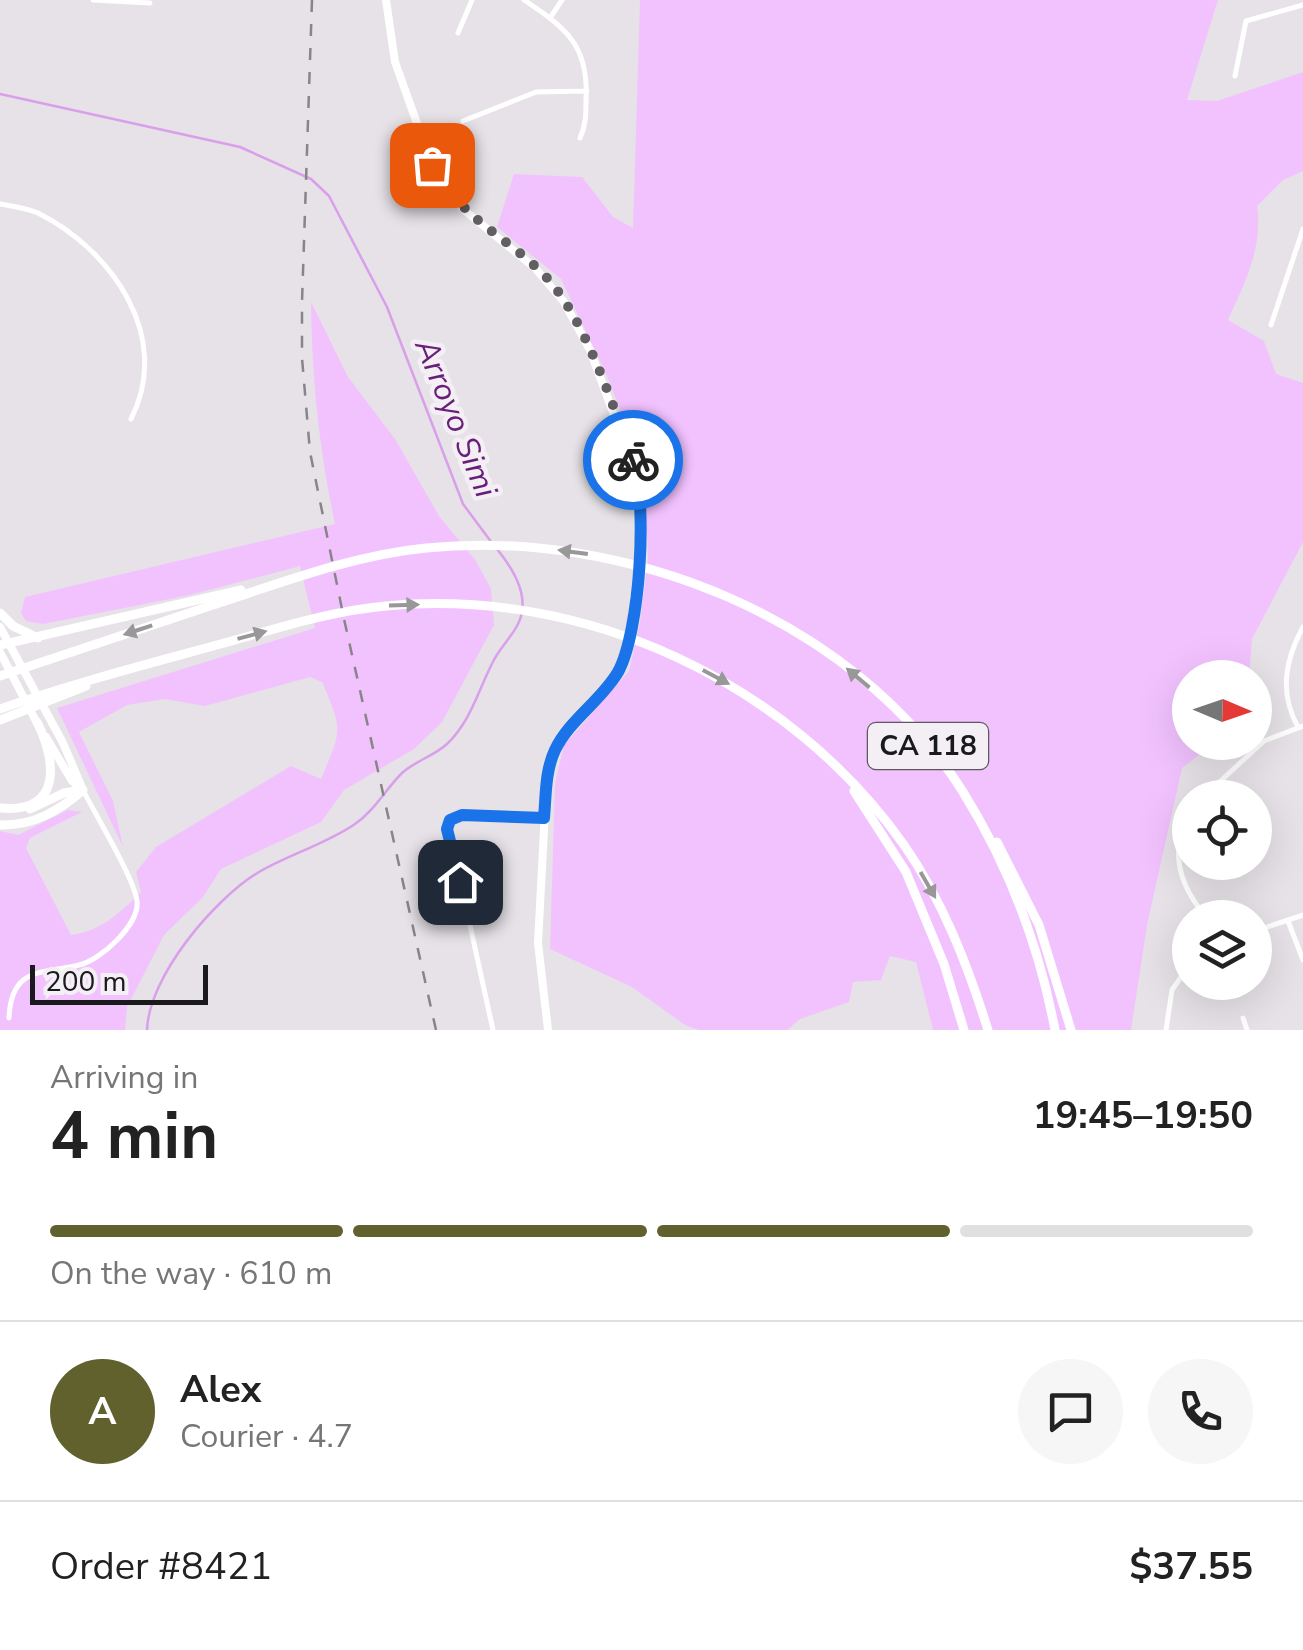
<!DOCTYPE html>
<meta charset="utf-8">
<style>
body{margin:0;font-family:"Nunito Sans",sans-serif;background:#f6f6f6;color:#222;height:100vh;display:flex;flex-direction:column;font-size:38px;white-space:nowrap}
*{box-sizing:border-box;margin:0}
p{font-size:32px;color:#767676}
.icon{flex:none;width:55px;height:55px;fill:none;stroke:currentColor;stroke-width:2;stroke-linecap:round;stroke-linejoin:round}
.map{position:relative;height:1030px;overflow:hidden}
.side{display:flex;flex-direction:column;background:#fff;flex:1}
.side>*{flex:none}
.needle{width:65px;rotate:92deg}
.tools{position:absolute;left:1172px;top:660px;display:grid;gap:20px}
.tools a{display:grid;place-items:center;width:100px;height:100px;border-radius:50%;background:#fff;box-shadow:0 10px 40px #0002;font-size:50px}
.scale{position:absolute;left:30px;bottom:25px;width:178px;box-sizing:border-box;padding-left:10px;border:5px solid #1a191b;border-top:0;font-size:28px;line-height:35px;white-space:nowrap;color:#1a191b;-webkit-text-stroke:8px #f3eff4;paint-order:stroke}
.pin{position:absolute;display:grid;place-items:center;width:85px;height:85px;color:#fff;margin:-42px;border-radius:20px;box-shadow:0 5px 15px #0006}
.courier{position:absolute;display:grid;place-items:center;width:100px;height:100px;margin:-50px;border:8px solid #1a73e8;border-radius:50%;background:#fff;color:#222;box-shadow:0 2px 12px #0007}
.overview em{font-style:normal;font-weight:700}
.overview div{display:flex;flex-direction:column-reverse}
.overview{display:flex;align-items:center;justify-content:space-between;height:170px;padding:0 50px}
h1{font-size:65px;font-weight:700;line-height:75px}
.bar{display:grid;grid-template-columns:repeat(4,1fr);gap:15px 10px;align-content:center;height:120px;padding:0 50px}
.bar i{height:12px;border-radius:8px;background:#e0e0e0}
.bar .on{background:#61612e}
.bar p{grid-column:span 4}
.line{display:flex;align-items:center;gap:25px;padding:0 50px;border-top:2px solid #e0e0e0}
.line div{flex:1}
.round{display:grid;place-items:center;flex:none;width:105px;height:105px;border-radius:52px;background:#f6f6f6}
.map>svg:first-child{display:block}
.green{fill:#f2c2ff}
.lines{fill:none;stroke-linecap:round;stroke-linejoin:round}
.stream{stroke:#da9feb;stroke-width:2.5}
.street{stroke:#fff;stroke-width:5}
.secondary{stroke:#fff;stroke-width:8}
.primary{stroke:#fff;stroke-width:8}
.highway{stroke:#fff;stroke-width:9}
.rail{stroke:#888589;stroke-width:2.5;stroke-dasharray:12 12;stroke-linecap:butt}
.oneway{fill:#989898}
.done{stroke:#615f62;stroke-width:10;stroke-dasharray:0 18}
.route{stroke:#1a73e8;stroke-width:12}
.labels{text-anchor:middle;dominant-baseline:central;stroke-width:9;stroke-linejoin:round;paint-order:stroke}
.shield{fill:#f3eff4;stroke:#5b595c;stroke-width:2.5}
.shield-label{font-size:28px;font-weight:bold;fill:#1a191b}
.water-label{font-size:32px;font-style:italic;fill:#671f79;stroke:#f3eff4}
</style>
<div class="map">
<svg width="1303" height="1030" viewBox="0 0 1303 1030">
<rect width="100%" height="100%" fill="#e6e2e7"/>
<path class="green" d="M640,0H1218L1187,100L1217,101L1303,72V171L1283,180L1257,206C1263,248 1245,282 1228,320L1264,341L1276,374L1303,383V542L1252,639L1249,677L1190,678V742L1214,743L1182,768L1147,925L1131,1030H933L916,962L890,956L881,980L853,982L849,1002L800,1019L787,1030H699L685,1025L632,987L550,949L555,784L564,745L629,671L640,622L648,559L645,474L607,376L561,279L497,227L514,174L582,177L613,217L633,228Z
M311,302L348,377L395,439L439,516L476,561L491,589L494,625L442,722L414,749L344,790L321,822L221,869L203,897L164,935L127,1007L125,1030H0V831L18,835L68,810L82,812L30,838L26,848L71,935C100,932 121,912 141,892L136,872L156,847L291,766L321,779C341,730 344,732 322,682L310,677L205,706L165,699L127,705L79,732L113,801L123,847L57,708L315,628L300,566L190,595L43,624L26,621L21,613L25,597L335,524C319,447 312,381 311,302Z"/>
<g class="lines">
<path class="stream" d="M0,94L240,147L311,179L329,196L387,307L463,504L492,543
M147,1030C149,976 214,899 259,872C290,854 326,844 355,824C374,811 386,789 402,773C415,761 434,756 447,744C472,720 479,687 495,658C502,646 511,637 517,626C532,599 514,570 497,549"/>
<path class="street" d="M93,0L150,3
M524,0C566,28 589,45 586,100C586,114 586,125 580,138
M550,18L562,0
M458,33L472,0
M1235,76L1246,21L1303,5
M463,121L536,92L587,91
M0,204C12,206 27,208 38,213C112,250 173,337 131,419
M1271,325L1303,229
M1298,727C1279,693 1285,660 1303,627
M1202,798L1264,741L1303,726
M1190,813C1168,851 1180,887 1207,918
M1288,921L1303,960
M1255,931L1303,915
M9,1018C11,966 43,974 79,965C101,960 140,924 137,901C134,878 95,814 83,790
M1243,1018L1247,1030
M493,1030L448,825L462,815L544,818
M1166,1030L1172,990L1190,964"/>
<path class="secondary" d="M386,0L395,62L432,165L464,210L535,268L564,302L590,350L641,488L639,555L631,628L623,663L609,686L559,742L547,773L538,943L548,1030"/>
<path class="primary" d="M0,627L63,743L83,790
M0,652L38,725
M46,737L72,781L83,790"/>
<path class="highway" d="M0,613L13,626L38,638
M0,645L241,590
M0,676C74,651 148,626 222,602C289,580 356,555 426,548C625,528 854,618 963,792C1009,866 1039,945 1055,1030
M0,709C71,684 144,665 217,645C273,630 329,611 386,606C585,587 789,682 904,845C943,901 968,966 988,1030
M0,720L86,686
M854,791L906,872L944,964L964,1030
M0,808C62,814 57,762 37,722
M30,809L64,793L81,790
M0,825C33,826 59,811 83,790
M997,842L1039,925L1071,1030"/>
<path class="rail" d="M312,0L302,302V358L310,452L344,619L436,1030"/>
</g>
<defs><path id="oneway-solid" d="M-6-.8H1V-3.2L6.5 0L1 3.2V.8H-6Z" transform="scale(2.5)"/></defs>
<g class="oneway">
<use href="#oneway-solid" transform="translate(573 552) rotate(-172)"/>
<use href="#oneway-solid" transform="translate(404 605) rotate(-2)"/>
<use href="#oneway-solid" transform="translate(138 630) rotate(162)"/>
<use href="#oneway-solid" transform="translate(252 635) rotate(-15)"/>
<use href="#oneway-solid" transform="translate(716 677) rotate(28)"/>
<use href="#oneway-solid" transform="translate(858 678) rotate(-140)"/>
<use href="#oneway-solid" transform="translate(928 885) rotate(60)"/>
</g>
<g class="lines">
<path class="done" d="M432,165C466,224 505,234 547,278C585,319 613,406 633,460"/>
<path class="route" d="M460,882L447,829L450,820L462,815L544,818C546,796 545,771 555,750C569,720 601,701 618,672C640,632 648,503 633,460"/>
</g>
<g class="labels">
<rect class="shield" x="868" y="723" width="120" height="46" rx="8"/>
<g class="shield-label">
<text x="928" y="746">CA 118</text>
</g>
<g class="water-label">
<text transform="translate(456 418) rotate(68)">Arroyo Simi</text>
</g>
</g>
</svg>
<div class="tools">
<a><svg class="needle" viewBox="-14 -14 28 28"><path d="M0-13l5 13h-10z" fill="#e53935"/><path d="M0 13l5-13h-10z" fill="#767676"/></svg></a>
<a><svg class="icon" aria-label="locate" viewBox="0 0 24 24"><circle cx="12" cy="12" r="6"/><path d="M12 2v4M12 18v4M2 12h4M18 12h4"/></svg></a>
<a><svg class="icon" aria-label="layers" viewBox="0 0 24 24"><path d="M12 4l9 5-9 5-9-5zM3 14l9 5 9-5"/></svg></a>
</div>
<div class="scale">200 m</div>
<div class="pin" style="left:432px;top:165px;background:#ea580c"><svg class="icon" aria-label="bag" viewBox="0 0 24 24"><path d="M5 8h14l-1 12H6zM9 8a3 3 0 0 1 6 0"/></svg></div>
<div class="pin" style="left:460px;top:882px;background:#1f2937"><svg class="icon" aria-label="home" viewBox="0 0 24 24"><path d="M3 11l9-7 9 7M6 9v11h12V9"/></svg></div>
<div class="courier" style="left:633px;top:460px"><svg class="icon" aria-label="bike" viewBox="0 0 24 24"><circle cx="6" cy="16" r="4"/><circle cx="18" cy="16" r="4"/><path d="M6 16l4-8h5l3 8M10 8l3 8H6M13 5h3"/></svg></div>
</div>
<section class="side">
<div class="overview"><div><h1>4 min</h1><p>Arriving in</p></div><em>19:45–19:50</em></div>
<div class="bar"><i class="on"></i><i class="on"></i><i class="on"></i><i></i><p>On the way · 610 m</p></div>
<div class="line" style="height:180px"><b class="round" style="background:#61612e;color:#fff">A</b><div><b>Alex</b><p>Courier · 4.7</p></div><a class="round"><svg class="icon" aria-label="chat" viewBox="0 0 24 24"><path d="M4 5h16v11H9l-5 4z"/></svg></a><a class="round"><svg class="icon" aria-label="phone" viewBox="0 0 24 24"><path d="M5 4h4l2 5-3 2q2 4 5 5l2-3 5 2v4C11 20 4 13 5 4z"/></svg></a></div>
<div class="line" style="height:130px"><div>Order #8421</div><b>$37.55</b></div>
</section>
